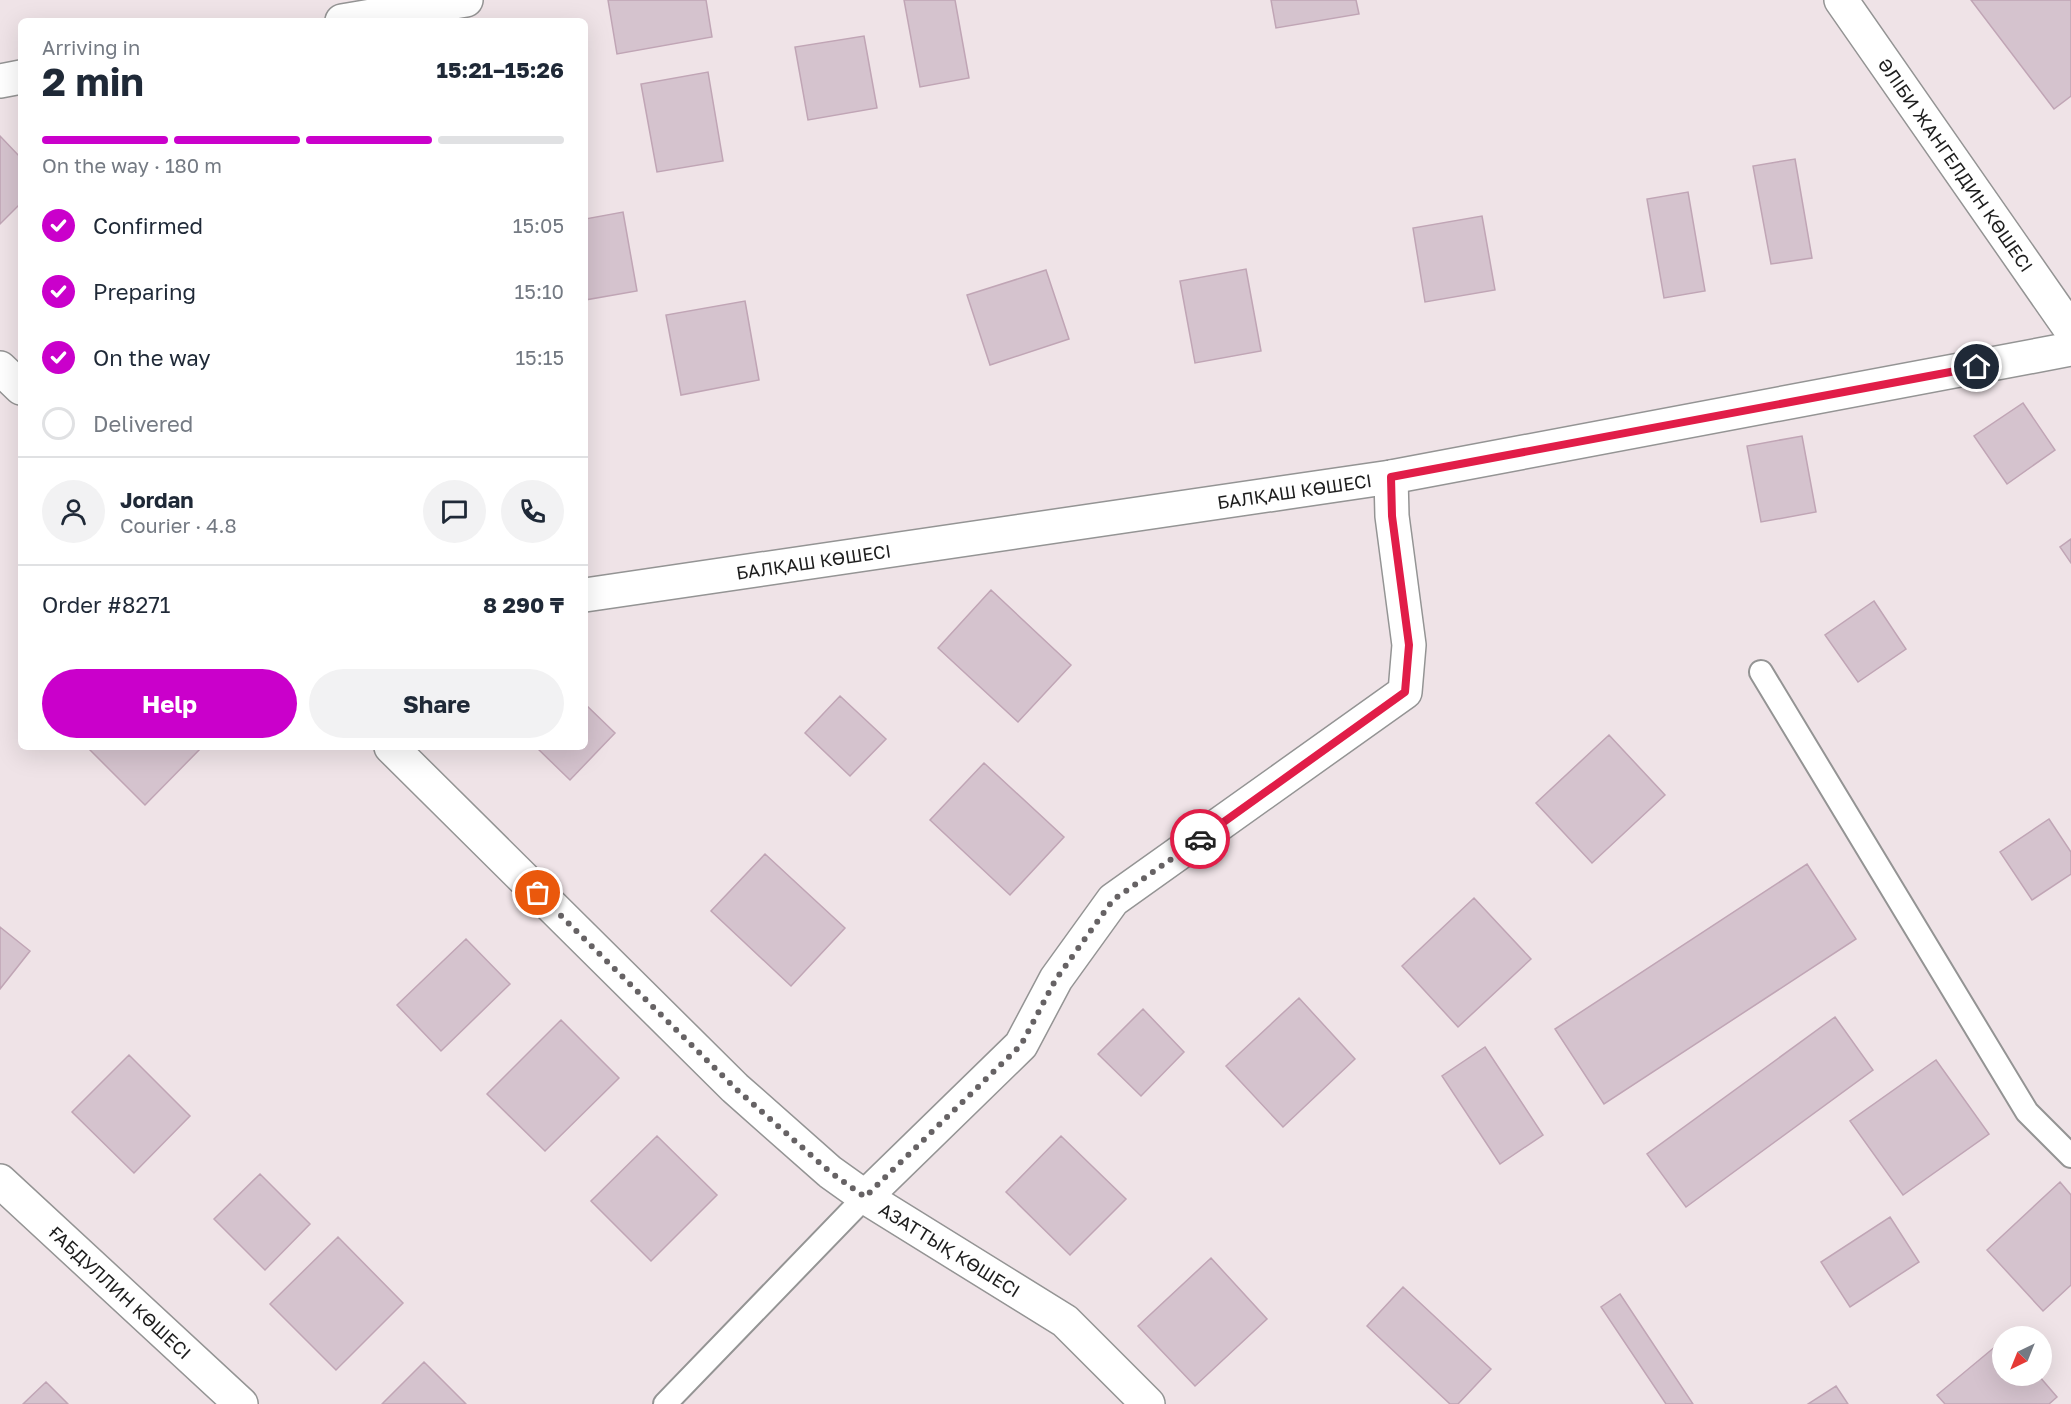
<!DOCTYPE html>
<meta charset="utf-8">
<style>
body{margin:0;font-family:"Golos Text",sans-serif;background:#f2f2f3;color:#1f2937;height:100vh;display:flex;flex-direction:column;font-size:22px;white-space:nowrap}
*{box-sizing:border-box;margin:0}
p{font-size:20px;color:#747a83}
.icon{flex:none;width:33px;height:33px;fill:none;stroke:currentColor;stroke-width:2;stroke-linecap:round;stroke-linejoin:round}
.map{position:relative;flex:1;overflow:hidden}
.sheet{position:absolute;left:18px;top:18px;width:570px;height:732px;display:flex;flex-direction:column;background:#fff;border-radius:9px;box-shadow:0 6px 24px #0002}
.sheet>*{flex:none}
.needle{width:39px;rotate:223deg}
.tools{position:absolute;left:1992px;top:1326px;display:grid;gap:12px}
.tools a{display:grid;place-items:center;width:60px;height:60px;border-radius:50%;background:#fff;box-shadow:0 6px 24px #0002;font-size:30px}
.pin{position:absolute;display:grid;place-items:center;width:51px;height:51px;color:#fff;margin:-26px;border:3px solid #fff;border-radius:50%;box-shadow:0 2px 6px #0007}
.courier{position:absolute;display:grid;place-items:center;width:60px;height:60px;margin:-30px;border:4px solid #e11d48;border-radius:50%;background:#fff;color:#222;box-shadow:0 2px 8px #0007}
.overview em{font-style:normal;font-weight:700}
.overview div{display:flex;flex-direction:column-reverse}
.overview{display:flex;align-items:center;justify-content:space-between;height:102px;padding:0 24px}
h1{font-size:39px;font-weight:700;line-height:45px}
.bar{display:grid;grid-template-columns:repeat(4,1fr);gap:9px 6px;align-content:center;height:72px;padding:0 24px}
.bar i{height:8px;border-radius:4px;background:#e0e1e3}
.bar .current{background:#ca00cb}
.bar p{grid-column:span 4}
.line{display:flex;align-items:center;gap:15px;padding:0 24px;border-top:2px solid #e0e1e3}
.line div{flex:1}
.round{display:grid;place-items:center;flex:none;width:63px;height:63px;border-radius:32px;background:#f2f2f3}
ol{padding:0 24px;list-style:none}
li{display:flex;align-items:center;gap:18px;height:66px}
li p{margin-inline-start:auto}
li .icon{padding:6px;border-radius:50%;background:#ca00cb;color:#fff;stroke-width:4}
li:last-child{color:#747a83}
li i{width:33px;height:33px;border:3px solid #e0e1e3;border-radius:50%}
.button{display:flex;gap:12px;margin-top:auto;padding:12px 24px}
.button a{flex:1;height:69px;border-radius:36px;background:#ca00cb;color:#fff;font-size:24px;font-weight:700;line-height:69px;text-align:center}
.button a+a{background:#f2f2f3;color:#1f2937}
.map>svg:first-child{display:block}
.building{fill:#d5c3ce;stroke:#c0a5b5;stroke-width:1.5}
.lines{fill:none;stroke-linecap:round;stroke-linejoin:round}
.lane-casing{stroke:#949494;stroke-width:26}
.street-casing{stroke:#949494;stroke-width:36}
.lane{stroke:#fff;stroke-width:22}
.street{stroke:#fff;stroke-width:33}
.done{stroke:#666264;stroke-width:6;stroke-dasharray:0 10.8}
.route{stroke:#e11d48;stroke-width:8}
.labels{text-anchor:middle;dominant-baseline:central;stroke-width:5;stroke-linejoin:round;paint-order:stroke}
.street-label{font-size:18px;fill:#1d1d1d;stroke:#fff}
</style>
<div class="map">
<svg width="2071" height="1404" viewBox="0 0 2071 1404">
<rect width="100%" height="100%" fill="#efe3e7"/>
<path class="building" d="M608,0H706L712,37L617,54Z
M904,0H955L969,78L920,87Z
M1271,0H1356L1359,14L1276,28Z
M1971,0H2071V96L2054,109Z
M864,36L877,108L808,120L795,47Z
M708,72L723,161L657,172L641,84Z
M0,136L21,158V203L0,224Z
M1795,159L1812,258L1771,264L1753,166Z
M1688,192L1705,291L1664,298L1647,199Z
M623,212L637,291L585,300V219Z
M1482,216L1495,290L1425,302L1413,228Z
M1246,269L1261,351L1195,363L1180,281Z
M1046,270L1069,339L990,365L967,295Z
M745,301L759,380L681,395L666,315Z
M2023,403L2055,450L2007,484L1974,436Z
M1802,436L1816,512L1761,522L1747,446Z
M2071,539V563L2060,547Z
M991,590L1071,665L1018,722L938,648Z
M1874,601L1906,649L1858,682L1825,635Z
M840,696L886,739L850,776L805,733Z
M585,704L615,733L570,780L536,747H585Z
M1609,735L1665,795L1592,863L1536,803Z
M87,747H202L145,805Z
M984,763L1064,837L1010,895L930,820Z
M2049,819L2071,852V874L2032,900L2000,852Z
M765,854L845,928L791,986L711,911Z
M1807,864L1856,939L1604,1104L1555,1029Z
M1474,898L1531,959L1458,1027L1402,966Z
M0,927L30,951L0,989Z
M466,939L510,984L441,1051L397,1005Z
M1299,998L1355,1059L1283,1127L1226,1066Z
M1143,1009L1184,1052L1141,1096L1098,1054Z
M1835,1017L1873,1070L1686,1207L1647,1154Z
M561,1020L619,1078L545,1151L487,1094Z
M1485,1047L1543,1135L1500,1164L1442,1076Z
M129,1055L190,1116L134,1173L72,1112Z
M1936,1060L1989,1134L1903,1195L1850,1121Z
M657,1136L717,1195L651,1261L591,1201Z
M1061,1136L1126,1199L1070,1255L1006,1192Z
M260,1174L310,1224L265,1270L214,1219Z
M2060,1182L2071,1195V1285L2043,1311L1987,1250Z
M1890,1217L1919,1262L1850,1307L1821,1262Z
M338,1237L403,1303L336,1370L270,1304Z
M1211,1258L1267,1319L1195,1386L1138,1326Z
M1403,1287L1491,1369L1458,1404H1450L1367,1326Z
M1620,1294L1693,1404H1666L1601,1307Z
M2002,1341V1376H2039L2057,1397L2049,1404H1945L1937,1395Z
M424,1362L466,1404H382Z
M46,1382L68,1404H23Z
M1836,1386L1848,1404H1808Z"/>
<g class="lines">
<defs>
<path id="lane" d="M1761,672L2027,1112L2071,1156
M665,1404L865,1197"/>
<g id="street">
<path id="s1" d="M1841,0L2071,330"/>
<path d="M342,21L466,0"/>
<path d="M0,81L21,77"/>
<path d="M0,368L21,388"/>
<path id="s2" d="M585,595L1391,477L2071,349"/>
<path id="s3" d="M391,747L735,1088L830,1172L865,1197L1065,1321L1148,1404"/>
<path id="s4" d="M0,1181L241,1404"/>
<path d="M865,1197L1021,1045L1056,979L1113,900L1405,692L1409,645L1392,516L1391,477"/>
</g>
</defs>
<use href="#lane" class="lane-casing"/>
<use href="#street" class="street-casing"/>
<use href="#lane" class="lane"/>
<use href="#street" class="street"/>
</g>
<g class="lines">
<path class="done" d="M538,893L735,1088L830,1172L865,1197L1021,1045L1056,979L1113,900L1200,839"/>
<path class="route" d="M1200,839L1405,692L1409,645L1392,516L1391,477L1977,367"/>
</g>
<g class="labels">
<g class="street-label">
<text stroke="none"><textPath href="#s1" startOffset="201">ӘЛІБИ ЖАНГЕЛДИН КӨШЕСІ</textPath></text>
<text stroke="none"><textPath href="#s2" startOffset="717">БАЛҚАШ КӨШЕСІ</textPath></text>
<text stroke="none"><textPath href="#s2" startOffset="231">БАЛҚАШ КӨШЕСІ</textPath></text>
<text stroke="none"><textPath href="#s3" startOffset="754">АЗАТТЫҚ КӨШЕСІ</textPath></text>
<text stroke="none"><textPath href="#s4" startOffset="164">ҒАБДУЛЛИН КӨШЕСІ</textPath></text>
</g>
</g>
</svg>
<div class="tools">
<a><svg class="needle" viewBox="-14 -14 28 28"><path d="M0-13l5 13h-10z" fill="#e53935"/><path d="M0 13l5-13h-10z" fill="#747a83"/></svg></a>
</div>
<div class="pin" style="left:538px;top:893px;background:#ea580c"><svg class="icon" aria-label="bag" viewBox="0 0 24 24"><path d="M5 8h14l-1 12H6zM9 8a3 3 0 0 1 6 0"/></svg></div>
<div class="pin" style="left:1977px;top:367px;background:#1f2937"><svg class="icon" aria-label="home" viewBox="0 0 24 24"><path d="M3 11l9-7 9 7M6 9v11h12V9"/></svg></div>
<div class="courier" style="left:1200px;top:839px"><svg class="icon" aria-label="car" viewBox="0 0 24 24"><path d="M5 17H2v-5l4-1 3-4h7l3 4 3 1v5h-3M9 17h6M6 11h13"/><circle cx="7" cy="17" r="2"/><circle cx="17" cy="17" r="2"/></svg></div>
<section class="sheet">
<div class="overview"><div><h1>2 min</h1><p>Arriving in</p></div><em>15:21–15:26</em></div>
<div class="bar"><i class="current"></i><i class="current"></i><i class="current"></i><i></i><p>On the way · 180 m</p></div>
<ol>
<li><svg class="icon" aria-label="check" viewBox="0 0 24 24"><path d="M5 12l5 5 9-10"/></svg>Confirmed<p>15:05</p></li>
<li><svg class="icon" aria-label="check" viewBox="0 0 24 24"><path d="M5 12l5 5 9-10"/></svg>Preparing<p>15:10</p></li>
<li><svg class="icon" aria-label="check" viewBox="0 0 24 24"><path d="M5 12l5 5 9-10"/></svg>On the way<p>15:15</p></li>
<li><i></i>Delivered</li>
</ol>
<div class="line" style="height:108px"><a class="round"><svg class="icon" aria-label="person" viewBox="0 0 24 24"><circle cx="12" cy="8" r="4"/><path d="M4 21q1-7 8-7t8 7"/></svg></a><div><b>Jordan</b><p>Courier · 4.8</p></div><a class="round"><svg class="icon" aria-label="chat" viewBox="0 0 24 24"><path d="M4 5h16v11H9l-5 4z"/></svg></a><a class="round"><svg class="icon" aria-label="phone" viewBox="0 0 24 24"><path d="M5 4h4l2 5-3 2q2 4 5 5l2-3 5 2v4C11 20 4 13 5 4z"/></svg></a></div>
<div class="line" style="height:78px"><div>Order #8271</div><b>8 290 ₸</b></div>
<div class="button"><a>Help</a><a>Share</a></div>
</section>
</div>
